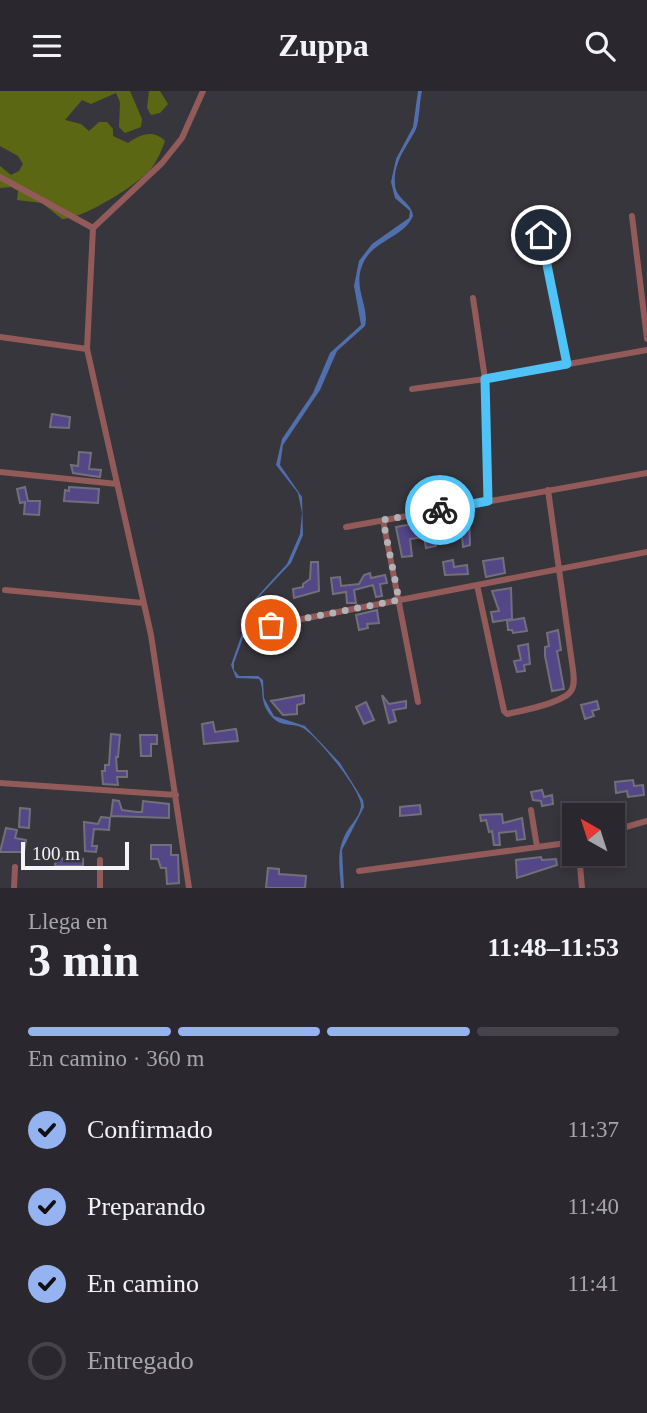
<!DOCTYPE html>
<html lang="es">
<meta charset="utf-8">
<style>
body{margin:0;font-family:Georgia,serif;background:#323036;color:#f1f3f6;height:100vh;display:flex;flex-direction:column;font-size:26px;white-space:nowrap}
*{box-sizing:border-box;margin:0}
p{font-size:23px;color:#a5a6aa}
.icon{flex:none;width:38px;height:38px;fill:none;stroke:currentColor;stroke-width:2;stroke-linecap:round;stroke-linejoin:round}
.map{position:relative;height:797px;overflow:hidden}
.details{display:flex;flex-direction:column;background:#2a282e;flex:1}
.details>*{flex:none}
.needle{width:46px;rotate:321deg}
.fabs{position:absolute;left:562px;top:712px;display:grid;gap:14px}
.fabs a{display:grid;place-items:center;width:63px;height:63px;border-radius:0px;background:#2a282e;box-shadow:0 4px 10px #0003,0 0 0 2px #46444a;font-size:35px}
.scale{position:absolute;left:21px;bottom:18px;width:108px;box-sizing:border-box;padding-left:7px;border:4px solid #f5f4f9;border-top:0;font-size:19px;line-height:24px;white-space:nowrap;color:#f5f4f9;-webkit-text-stroke:5px #38363d;paint-order:stroke}
.pin{position:absolute;display:grid;place-items:center;width:60px;height:60px;color:#fff;margin:-30px;border:4px solid #fff;border-radius:50%;box-shadow:0 2px 7px #0007}
.courier{position:absolute;display:grid;place-items:center;width:70px;height:70px;margin:-35px;border:5px solid #4fc3f7;border-radius:50%;background:#fff;color:#222;box-shadow:0 2px 9px #0007}
.overview em{font-style:normal;font-weight:800}
.overview div{display:flex;flex-direction:column-reverse}
.overview{display:flex;align-items:center;justify-content:space-between;height:119px;padding:0 28px}
h1{font-size:46px;font-weight:800;line-height:52px}
.bar{display:grid;grid-template-columns:repeat(4,1fr);gap:10px 7px;align-content:center;height:84px;padding:0 28px}
.bar i{height:9px;border-radius:5px;background:#46444a}
.bar .current{background:#95b2f1}
.bar p{grid-column:span 4}
ol{padding:0 28px;list-style:none}
li{display:flex;align-items:center;gap:21px;height:77px}
li p{margin-inline-start:auto}
li .icon{padding:7px;border-radius:50%;background:#95b2f1;color:#111;stroke-width:4}
li:last-child{color:#a5a6aa}
li i{width:38px;height:38px;border:4px solid #46444a;border-radius:50%}
header{display:flex;justify-content:space-between;align-items:center;height:91px;padding:0 28px;background:#2a282e;font-size:32px;font-weight:800}
.map>svg:first-child{display:block}
.forest{fill:#5c6714}
.water{fill:#516fad}
.building{fill:#534788;stroke:#717079;stroke-width:2}
.lines{fill:none;stroke-linecap:round;stroke-linejoin:round}
.minor{stroke:#925a59;stroke-width:6}
.done{stroke:#b3b2b7;stroke-width:7;stroke-dasharray:0 12.6}
.route{stroke:#4fc3f7;stroke-width:9}
</style>
<header><svg class="icon" aria-label="menu" viewBox="0 0 24 24"><path d="M4 6h16M4 12h16M4 18h16"/></svg>Zuppa<svg class="icon" aria-label="search" viewBox="0 0 24 24"><circle cx="10" cy="10" r="6"/><path d="M15 15l6 6"/></svg></header>
<div class="map">
<svg width="647" height="797" viewBox="0 0 647 797">
<rect width="100%" height="100%" fill="#38363d"/>
<path class="forest" d="M0,0H130L142,28L141,36L125,42L119,36L120,11L116,2L91,13L82,9L65,29L81,33L89,40L99,31H107L113,38V45L128,52C140,43 154,38 165,50C162,58 158,68 153,75C142,92 81,129 62,128L42,112L17,109L18,100L11,96L0,97V75L11,84L19,80L23,73L18,65L0,55Z
M149,0H160L168,13L160,22L151,24L147,17Z"/>
<path class="water" d="M418,0H422C419,12 420,27 416,38C407,56 393,71 395,93C395,108 412,111 413,125C403,148 371,149 362,175C353,197 370,217 365,235L337,260L320,299L283,354L280,374L302,406L303,444L291,472L257,508L234,572V579L239,585H258L263,589L264,607L274,625L305,635L340,672L363,709L364,716L342,759L344,797H341C340,779 336,761 345,744C349,735 360,726 361,715C362,700 317,645 303,637C294,632 281,636 273,627C257,610 266,600 259,588L236,587L231,574L254,509L287,473L300,443L302,422L298,402L276,374L282,348L313,302L330,262L361,234L354,195L359,170L372,153L409,127L410,120L395,107L391,91L396,68L413,36Z"/>
<path class="building" d="M52,323L70,326L69,337L50,336Z
M79,361L91,362L89,378L101,379L100,386L73,382L71,374L78,375Z
M25,396L28,410H40L39,424L24,423L25,411L20,412L17,398Z
M69,396L99,398L98,412L64,410L65,399L69,400Z
M469,424L470,454L463,456L461,436L451,438L449,428Z
M423,431L425,438L441,435L443,446L435,447L436,455L426,457L424,446L410,448L412,465L402,466L396,436Z
M503,467L505,482L486,486L483,470Z
M453,469L454,476L467,474L468,483L445,484L443,471Z
M311,471H318L319,500L294,507L293,498L303,496V493L310,488Z
M370,482L371,487L385,484L387,492L380,493L382,505L376,506L373,494L354,499L356,512H347L346,501L333,503L331,487L340,486L341,495L359,493L364,484Z
M511,497L512,528L493,531L491,521L499,520L492,500Z
M377,519L379,532L367,533L368,537L359,539L356,524Z
M524,527L527,540L513,542L512,539H508L507,530Z
M558,539L561,559L557,560L564,598L552,600L545,565V556L549,555L547,542Z
M528,553L530,573L524,574L525,580L517,581L514,570L521,569L518,555Z
M304,604V612L297,614V623L283,624L271,610Z
M382,604L389,613L406,610V617L393,619L396,630L389,632Z
M597,610L599,618L592,620L594,625L585,628L581,614Z
M366,611L374,629L364,633L356,616Z
M213,631L215,641L236,638L238,650L204,653L202,633Z
M111,643L120,644L118,666H116L117,680H127V686H117L118,694L103,693L102,680H105V674H109Z
M140,644H157V653H151V665H141Z
M633,689L634,695L643,694L644,704L628,706L627,700L616,702L615,691Z
M542,699L544,706L552,704L553,713L542,715L541,710L533,709L531,701Z
M113,709L119,710L122,719L137,721H142L143,710L169,713V727L111,725Z
M420,714L421,723L400,725V716Z
M20,717L30,718L29,737L19,736Z
M502,723L503,732L522,727L525,748L517,749L516,740L499,742L500,754H494L492,740L489,741L486,729L481,730L480,724Z
M101,726L110,727L109,739L94,738L92,755H97L96,761L85,760L84,731L98,733Z
M6,737L17,739L15,747L26,749L24,761H0Z
M151,754H171V764H178L179,792L167,793L166,777H161L158,768H151Z
M541,766L542,769L556,768L557,774L517,787L516,769Z
M74,767L83,768V775H55L56,768Z
M268,777L279,778V783L306,785L305,797H266Z"/>
<g class="lines">
<path class="minor" d="M0,86L93,137
M632,125L647,248
M541,144L567,273
M473,207L485,288L488,410
M0,246L87,258
M412,298L485,288L647,259
M0,381L117,393
M383,429L418,611
M346,436L647,382
M477,494L504,620L507,623C521,620 563,612 571,600C576,593 573,580 572,572L548,399
M5,499L143,512
M271,534L647,461
M0,692L176,704
M531,719L537,756
M612,740L647,730
M579,763L582,797
M359,780L574,751
M14,797L15,776
M100,797V769
M189,797L151,544L87,258L93,137L162,72L182,47L203,0"/>
</g>
<g class="lines">
<path class="done" d="M271,534L399,509L383,429L440,419"/>
<path class="route" d="M440,419L488,410L485,288L567,273L541,144"/>
</g>
</svg>
<div class="fabs">
<a><svg class="needle" viewBox="-14 -14 28 28"><path d="M0-13l5 13h-10z" fill="#e53935"/><path d="M0 13l5-13h-10z" fill="#a5a6aa"/></svg></a>
</div>
<div class="scale">100 m</div>
<div class="pin" style="left:271px;top:534px;background:#ea580c"><svg class="icon" aria-label="bag" viewBox="0 0 24 24"><path d="M5 8h14l-1 12H6zM9 8a3 3 0 0 1 6 0"/></svg></div>
<div class="pin" style="left:541px;top:144px;background:#1f2937"><svg class="icon" aria-label="home" viewBox="0 0 24 24"><path d="M3 11l9-7 9 7M6 9v11h12V9"/></svg></div>
<div class="courier" style="left:440px;top:419px"><svg class="icon" aria-label="bike" viewBox="0 0 24 24"><circle cx="6" cy="16" r="4"/><circle cx="18" cy="16" r="4"/><path d="M6 16l4-8h5l3 8M10 8l3 8H6M13 5h3"/></svg></div>
</div>
<section class="details">
<div class="overview"><div><h1>3 min</h1><p>Llega en</p></div><em>11:48–11:53</em></div>
<div class="bar"><i class="current"></i><i class="current"></i><i class="current"></i><i></i><p>En camino · 360 m</p></div>
<ol>
<li><svg class="icon" aria-label="check" viewBox="0 0 24 24"><path d="M5 12l5 5 9-10"/></svg>Confirmado<p>11:37</p></li>
<li><svg class="icon" aria-label="check" viewBox="0 0 24 24"><path d="M5 12l5 5 9-10"/></svg>Preparando<p>11:40</p></li>
<li><svg class="icon" aria-label="check" viewBox="0 0 24 24"><path d="M5 12l5 5 9-10"/></svg>En camino<p>11:41</p></li>
<li><i></i>Entregado</li>
</ol>
</section>
